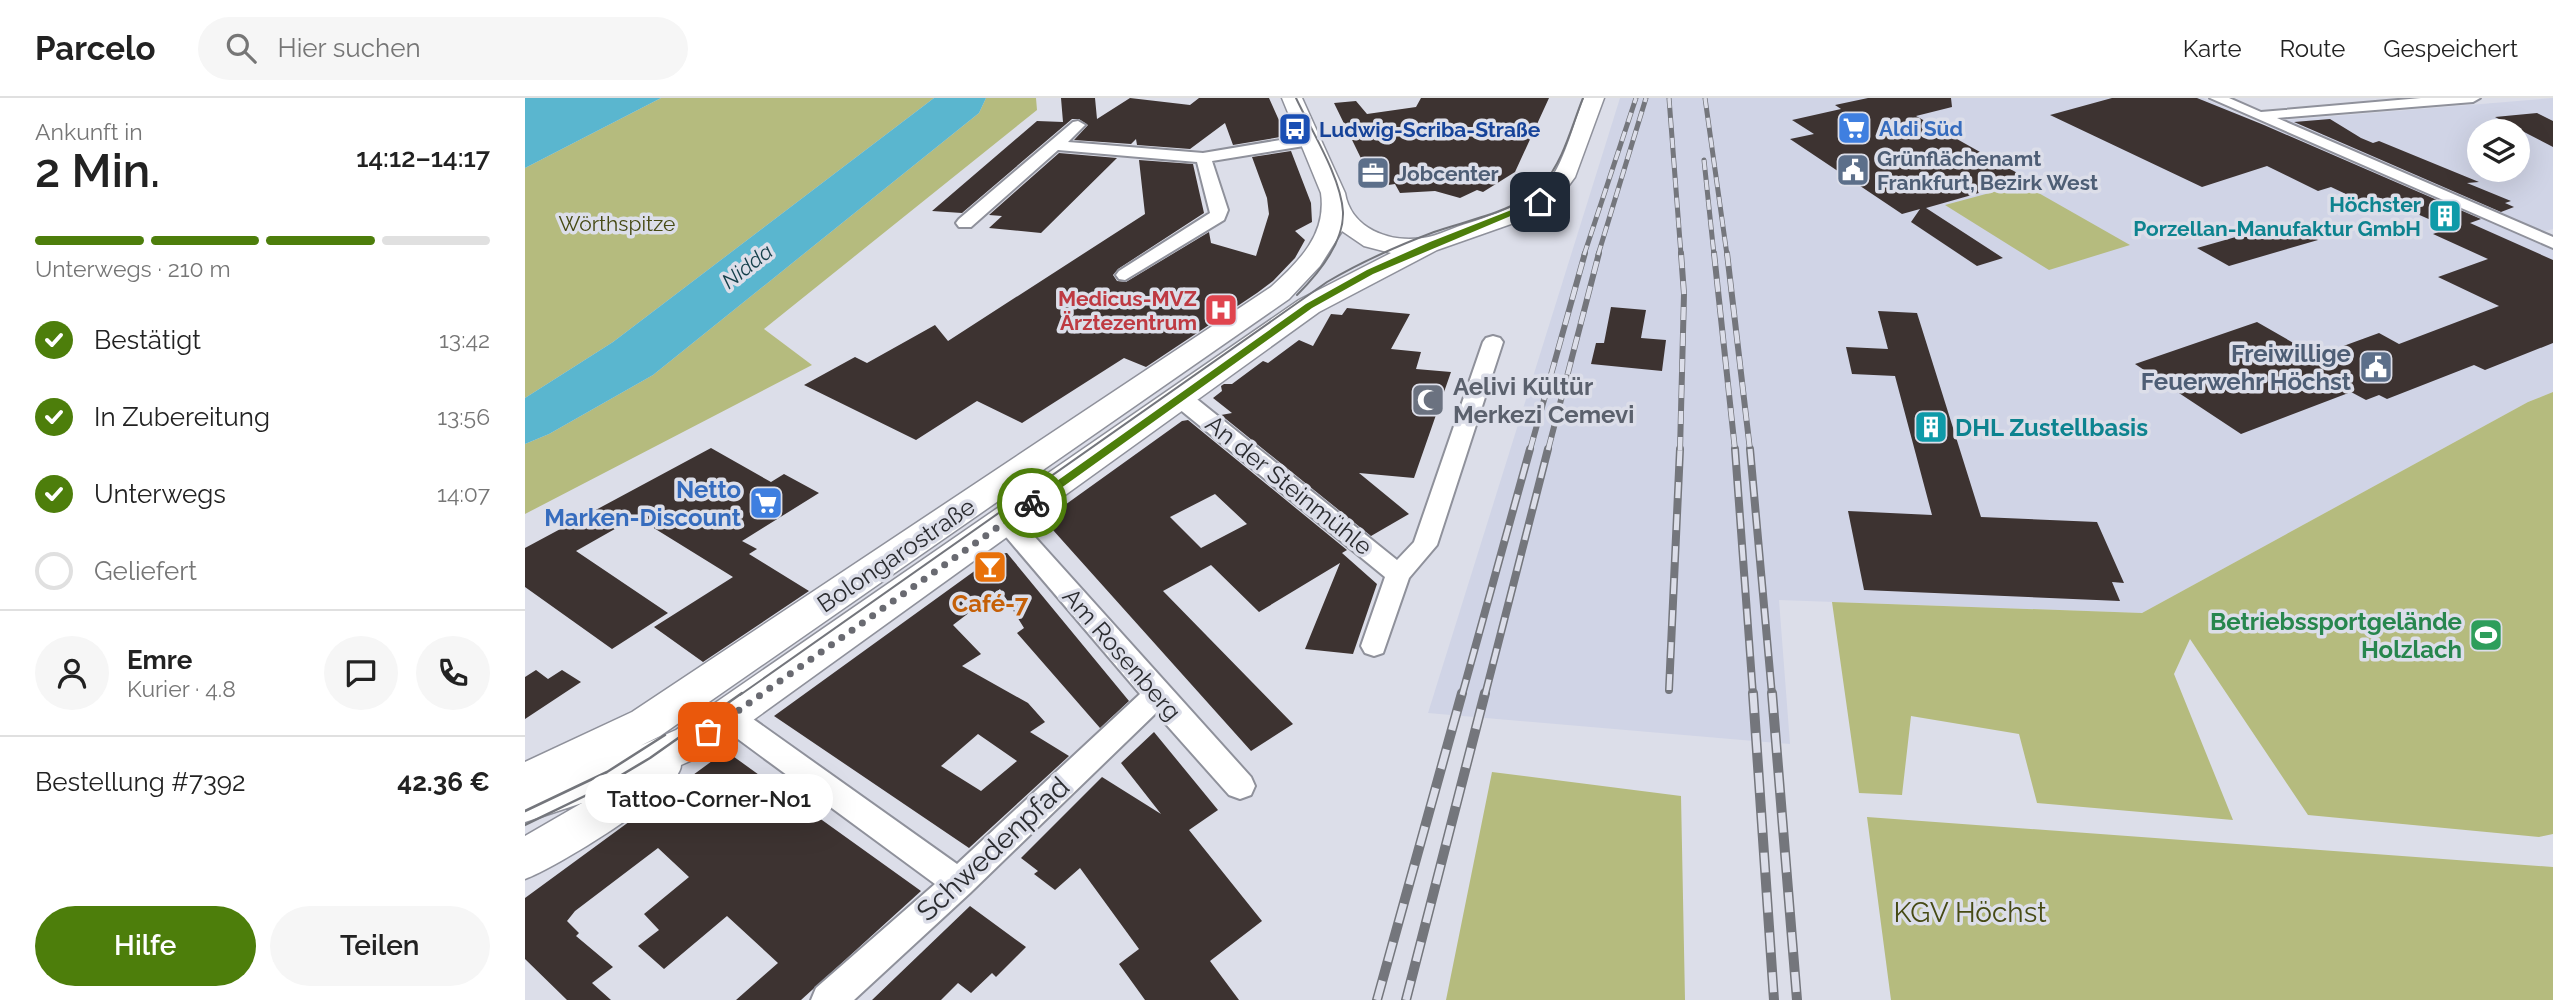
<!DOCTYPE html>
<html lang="de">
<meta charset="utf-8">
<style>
body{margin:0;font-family:Raleway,sans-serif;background:#f6f6f6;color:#222;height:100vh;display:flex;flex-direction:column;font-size:26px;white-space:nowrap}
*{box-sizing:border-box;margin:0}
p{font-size:23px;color:#767676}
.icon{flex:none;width:38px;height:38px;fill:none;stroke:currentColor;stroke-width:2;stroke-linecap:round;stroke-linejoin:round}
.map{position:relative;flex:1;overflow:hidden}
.sheet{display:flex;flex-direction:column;background:#fff;width:525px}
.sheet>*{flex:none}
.tools{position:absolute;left:1942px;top:21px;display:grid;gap:14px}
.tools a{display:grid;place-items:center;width:63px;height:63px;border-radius:50%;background:#fff;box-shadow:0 7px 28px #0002;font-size:35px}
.pin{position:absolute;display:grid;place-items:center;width:60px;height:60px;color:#fff;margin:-30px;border-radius:14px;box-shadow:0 4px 10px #0006}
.courier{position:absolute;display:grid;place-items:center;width:70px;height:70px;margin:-35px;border:5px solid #4d7e0b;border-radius:50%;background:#fff;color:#222;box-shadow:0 2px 9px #0007}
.bubble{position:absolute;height:49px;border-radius:24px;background:#fff;box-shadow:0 7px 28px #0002;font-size:23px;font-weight:600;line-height:49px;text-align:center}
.summary em{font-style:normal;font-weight:600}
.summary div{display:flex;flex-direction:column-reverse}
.summary{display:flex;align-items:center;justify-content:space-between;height:119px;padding:0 35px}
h1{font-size:46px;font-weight:600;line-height:52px}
.bar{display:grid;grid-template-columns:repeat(4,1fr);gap:10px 7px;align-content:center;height:84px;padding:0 35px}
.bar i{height:9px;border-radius:5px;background:#e0e0e0}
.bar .on{background:#4d7e0b}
.bar p{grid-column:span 4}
.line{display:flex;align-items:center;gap:18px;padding:0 35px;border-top:2px solid #e0e0e0}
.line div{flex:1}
.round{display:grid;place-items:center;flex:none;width:74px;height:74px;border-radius:37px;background:#f6f6f6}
ol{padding:0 35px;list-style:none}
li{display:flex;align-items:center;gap:21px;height:77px}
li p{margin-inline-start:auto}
li .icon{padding:7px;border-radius:50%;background:#4d7e0b;color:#fff;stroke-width:4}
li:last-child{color:#767676}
li i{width:38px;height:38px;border:4px solid #e0e0e0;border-radius:50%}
.button{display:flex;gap:14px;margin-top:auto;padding:14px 35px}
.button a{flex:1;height:80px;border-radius:42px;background:#4d7e0b;color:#fff;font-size:28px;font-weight:600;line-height:80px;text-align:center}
.button a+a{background:#f6f6f6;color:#222}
header{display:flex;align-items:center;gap:42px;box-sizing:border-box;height:98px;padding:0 35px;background:#fff;border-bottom:2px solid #e0e0e0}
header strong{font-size:33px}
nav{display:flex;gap:38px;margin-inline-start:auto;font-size:24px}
.search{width:490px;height:63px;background:#f6f6f6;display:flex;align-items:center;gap:18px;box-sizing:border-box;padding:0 24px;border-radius:38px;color:#767676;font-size:26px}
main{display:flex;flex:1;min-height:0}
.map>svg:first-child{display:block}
.built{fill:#d0d4e6;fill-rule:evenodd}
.green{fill:#b5bb7e}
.water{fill:#5ab6cf}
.building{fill:#3d3331;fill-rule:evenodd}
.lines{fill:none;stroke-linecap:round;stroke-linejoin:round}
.street-casing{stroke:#8f919b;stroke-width:4}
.secondary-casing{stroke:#8f919b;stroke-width:3}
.street{fill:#fff;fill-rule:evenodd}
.secondary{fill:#fff;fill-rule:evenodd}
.tram-far1{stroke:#74767c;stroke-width:2}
.tram{stroke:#74767c;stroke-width:2.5}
.rail-far3-casing{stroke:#74767c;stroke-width:5}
.rail-far2-casing{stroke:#74767c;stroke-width:6}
.rail-far1-casing{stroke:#74767c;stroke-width:8}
.rail-casing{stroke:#74767c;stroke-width:10}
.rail-far3{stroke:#dcdee9;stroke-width:3.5;stroke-dasharray:10;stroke-linecap:butt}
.rail-far2{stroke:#dcdee9;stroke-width:4.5;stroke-dasharray:13;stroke-linecap:butt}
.rail-far1{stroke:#dcdee9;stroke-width:5;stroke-dasharray:16;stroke-linecap:butt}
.rail{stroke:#dcdee9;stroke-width:7;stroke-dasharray:20;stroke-linecap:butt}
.route{fill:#4d7e0b}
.done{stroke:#696a71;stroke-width:7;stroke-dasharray:0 12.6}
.labels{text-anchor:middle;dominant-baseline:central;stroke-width:7;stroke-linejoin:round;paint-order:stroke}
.far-shop-label{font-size:21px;font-weight:bold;fill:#366cbe;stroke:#dcdee9;text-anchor:start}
.far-transit-label{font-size:21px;font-weight:bold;fill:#164399;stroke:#dcdee9;text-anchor:start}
.far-service-label{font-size:21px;font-weight:bold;fill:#4e5e75;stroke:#dcdee9;text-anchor:start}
.far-culture-label{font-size:21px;font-weight:bold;fill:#0d838f;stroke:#dcdee9;text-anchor:end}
.far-park-label{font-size:21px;fill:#464a14;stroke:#dcdee9}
.far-water-label{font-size:21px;font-style:italic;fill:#143f4a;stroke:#dcdee9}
.far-health-label{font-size:21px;font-weight:bold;fill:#be3a42;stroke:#dcdee9;text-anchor:end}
.service-label{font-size:24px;font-weight:bold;fill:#4e5e75;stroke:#dcdee9;text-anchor:end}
.worship-label{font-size:24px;font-weight:bold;fill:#5b616d;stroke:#dcdee9;text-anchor:start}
.culture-label{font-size:24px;font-weight:bold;fill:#0d838f;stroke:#dcdee9;text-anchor:start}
.street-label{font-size:24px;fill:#2b2c30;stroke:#dcdee9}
.shop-label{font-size:24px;font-weight:bold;fill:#366cbe;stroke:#dcdee9;text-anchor:end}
.food-label{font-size:24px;font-weight:bold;fill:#c56008;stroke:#dcdee9}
.leisure-label{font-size:24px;font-weight:bold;fill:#27864d;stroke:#dcdee9;text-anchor:end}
.near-street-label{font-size:28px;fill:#2b2c30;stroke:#dcdee9}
.near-park-label{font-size:28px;fill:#464a14;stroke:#dcdee9}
</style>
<header>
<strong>Parcelo</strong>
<div class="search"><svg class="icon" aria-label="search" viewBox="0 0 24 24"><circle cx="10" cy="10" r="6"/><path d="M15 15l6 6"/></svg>Hier suchen</div>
<nav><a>Karte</a><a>Route</a><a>Gespeichert</a></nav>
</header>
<main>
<section class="sheet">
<div class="summary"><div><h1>2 Min.</h1><p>Ankunft in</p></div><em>14:12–14:17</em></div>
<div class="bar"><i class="on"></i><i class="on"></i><i class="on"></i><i></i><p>Unterwegs · 210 m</p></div>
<ol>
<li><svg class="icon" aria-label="check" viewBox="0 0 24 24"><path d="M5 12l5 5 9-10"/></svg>Bestätigt<p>13:42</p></li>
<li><svg class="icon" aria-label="check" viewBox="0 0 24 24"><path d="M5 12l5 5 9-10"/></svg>In Zubereitung<p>13:56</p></li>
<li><svg class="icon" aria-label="check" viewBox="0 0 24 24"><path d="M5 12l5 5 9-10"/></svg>Unterwegs<p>14:07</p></li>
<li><i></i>Geliefert</li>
</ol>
<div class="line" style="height:126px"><a class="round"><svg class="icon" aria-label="person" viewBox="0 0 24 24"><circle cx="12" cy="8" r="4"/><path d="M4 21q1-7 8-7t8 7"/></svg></a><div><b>Emre</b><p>Kurier · 4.8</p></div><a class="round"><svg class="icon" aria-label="chat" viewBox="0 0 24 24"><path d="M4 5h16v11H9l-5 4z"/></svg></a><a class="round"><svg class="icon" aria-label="phone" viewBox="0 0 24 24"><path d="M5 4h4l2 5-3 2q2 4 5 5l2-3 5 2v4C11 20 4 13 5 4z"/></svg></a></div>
<div class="line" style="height:91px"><div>Bestellung #7392</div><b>42.36 €</b></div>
<div class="button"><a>Hilfe</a><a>Teilen</a></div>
</section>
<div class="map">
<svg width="2028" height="902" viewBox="0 0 2028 902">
<rect width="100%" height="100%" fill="#dcdee9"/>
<path class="built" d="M1095,0H1678L1742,28L1761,22L2028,0V131L1999,138L2028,151V294L2003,304L1617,515L1254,502L1265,646L903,615ZM1955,33H1993V72H1955Z"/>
<path class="green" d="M136,0H409L88,244L0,300V70Z
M461,0H511L512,12L239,231L287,267L0,416V346L24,336L128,277L454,15Z
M1498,86L1605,147L1524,172L1420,107Z
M2028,294V736L2014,739L1783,717L1665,541L1649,576L1708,722L1512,705L1494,636L1386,618L1377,697L1334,695L1307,504L1617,515L2003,304Z
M967,674L1156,698L1160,902H921Z
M1342,719L2028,769V902H1366Z"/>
<path class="water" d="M0,0H136L0,70Z
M409,0H461L454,15L128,277L24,336L0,346V300L88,244Z"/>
<path class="building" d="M536,0H570L572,21L605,0L665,7L674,0H744L761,38L708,47L700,25L665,51L612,47L611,41L606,46L549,42L563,27L554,21H547L437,115L407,113L512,23L538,24Z
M896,0H1024L990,74L958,94L952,92L935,100L910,93L875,95L870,86L850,89L809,5L831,3L842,16L891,9Z
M1343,0H1426L1427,9L1391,18L1503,81L1401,110L1478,160L1452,168L1386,124L1395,111L1377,116L1265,41L1289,36L1267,22L1316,11L1310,7Z
M1587,0H1672L1739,27L1956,121L1945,125L2028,162V245L1960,272L1949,267L1862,301L1854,297L1841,302L1826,294L1716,336L1610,266L1732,224L1791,258L1854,235L1874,246L1974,208L1913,179L1963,161L1908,136L1924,130L1856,100L1840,105L1806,89L1793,93L1742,68L1677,89L1525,17Z
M2012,15L2028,23V49L1970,19Z
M1805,21L1836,40L1848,45L1854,43L1954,84L1942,85L1986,103L1980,105L1989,109L1976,114L1769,24Z
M766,53L786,105L787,124L770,133L780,142L770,160L748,183L732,195L621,269L599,260L497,325L452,303L391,342L279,287L330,259L342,265L410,227L423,243L620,116L614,62L668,66L679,115L593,171L588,177L592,183L601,184L684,134L686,145L731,158L744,116L742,100L727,59Z
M534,55L592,60L516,135L464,130L477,118L464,117Z
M1760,125L1793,142L1704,168L1672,150Z
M1086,209L1121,212L1116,240L1141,242L1137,273L1066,266L1071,245H1079Z
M822,210L885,216L866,251L896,254L891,271L926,274L889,380L834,375L884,416L846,438L696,317L707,315L688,300L697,293L696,288L699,286H707L738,263L743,265L774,242L788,248L806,216L817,217Z
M1353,213L1392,215L1456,419L1572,424L1599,485L1587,484L1595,503L1339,492L1323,413L1407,417L1370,278L1327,276L1321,249L1363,251Z
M663,322L822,452L817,455L852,486L828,556L780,551L815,465L734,514L686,467L638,493L768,626L726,653L519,422L657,323ZM690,396L722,426L676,450L645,419Z
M186,350L246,384L259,376L294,395L217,443L232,451L224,456L284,493L178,564L129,529L208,479L111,419L51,453L143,515L87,551L0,489V450Z
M482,455L604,603L575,630L492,535L499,530L475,491L428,527L456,556L437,568L503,605L520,624L505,634L544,658L444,750L249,618L473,456ZM453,636L492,663L456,693L416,668Z
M11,572L23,581L37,572L56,584L0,621V579Z
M629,634L693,712L664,732L737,823L685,863L714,902H620L594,866L614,851L555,770L530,792L509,776L513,773L496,760L577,679L636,716L596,665Z
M198,655L205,656L396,793L276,902H211L253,865L202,818L139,871L113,848L134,832L119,816L164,779L133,750L50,813L42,823L54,835L51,838L88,869L67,885L86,902H42L0,861V800Z
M445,808L501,849L471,879L467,875L446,895L433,885L416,902H347Z"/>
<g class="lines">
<defs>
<path id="street" d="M1685,0H1704L1736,14L1896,0H1955L1948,4L1752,20L2028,139V150Z
M553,23L560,27L543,44L678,55L785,37L793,42L785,47L687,63L703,112L699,122L600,182L594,181L591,177L594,173L685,115L672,64L533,52L446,129H434L431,125L434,121L548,24Z
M968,238L975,240L978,244L912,447L884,480L858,555L849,558L840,555L836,548L860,479L642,301L646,297L653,295L673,302L872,462L889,444L958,244L961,240Z
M478,417L500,428L726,679L730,688L726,697L715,701L704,697L631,615L445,795L329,902H286L291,890L410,786L194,627L190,619L194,611L204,608L214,611L432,766L615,596L482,440L466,425L470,419Z"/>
<path id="secondary" d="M757,0H777L820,95C826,131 865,145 898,140C913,138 929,129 944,125C970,116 1000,107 1020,88C1038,70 1049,24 1059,0H1079L1050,79L1036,98L1022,109L986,126L912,152L794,214L181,656L156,667C156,695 28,771 0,781V738L57,705L0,724V664L107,614L746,189C774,163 802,137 796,95ZM817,133L839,148L866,155L774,202L151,632L115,648L135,638L764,201L795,168Z"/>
</defs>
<use href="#street" class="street-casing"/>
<use href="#secondary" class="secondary-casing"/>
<use href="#street" class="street"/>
<use href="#secondary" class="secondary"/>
<path class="tram-far1" d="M771,0C786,32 816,79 818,114C819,145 792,177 772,197
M215,597L802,184C836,164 872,148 909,134C943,122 991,114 1017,87C1038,65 1047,27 1058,0"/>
<path class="tram" d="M0,713L82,674L140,637
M0,727L68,694L125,660L217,595"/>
<defs>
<path id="rail-far3" d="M1144,0L1156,157
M1180,0L1202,157
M1179,62L1189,157
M1059,157L1111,0
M1073,157L1121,0"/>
<path id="rail-far2" d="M1189,155L1210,352
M1202,155L1225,352
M1005,352L1060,155
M1023,352L1074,155
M1155,352L1159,196L1156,155"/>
<path id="rail-far1" d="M1210,351L1228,597
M1225,351L1247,597
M1144,592L1155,351
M937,597L1005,351
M960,597L1023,351"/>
<path id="rail" d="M1228,595L1249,902
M1247,595L1272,902
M852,902L937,595
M881,902L960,595"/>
</defs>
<use href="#rail-far3" class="rail-far3-casing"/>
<use href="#rail-far2" class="rail-far2-casing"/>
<use href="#rail-far1" class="rail-far1-casing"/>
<use href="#rail" class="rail-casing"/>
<use href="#rail-far3" class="rail-far3"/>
<use href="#rail-far2" class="rail-far2"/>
<use href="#rail-far1" class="rail-far1"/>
<use href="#rail" class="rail"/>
</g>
<path class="route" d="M1012,102L1019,104L848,176L787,210L511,408L501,405L781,206L842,172L905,144Z"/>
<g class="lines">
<path class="done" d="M183,634L507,405"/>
</g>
<defs>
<symbol id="supermarket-square" viewBox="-11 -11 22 22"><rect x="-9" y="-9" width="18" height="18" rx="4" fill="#3f7fe0" stroke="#dcdee9"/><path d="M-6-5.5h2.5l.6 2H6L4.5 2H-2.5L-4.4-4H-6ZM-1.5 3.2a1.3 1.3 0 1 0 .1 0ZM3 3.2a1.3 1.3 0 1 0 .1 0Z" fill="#fff"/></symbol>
<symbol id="bus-square" viewBox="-11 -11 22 22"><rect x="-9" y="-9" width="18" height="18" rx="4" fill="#1a4fb4" stroke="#dcdee9"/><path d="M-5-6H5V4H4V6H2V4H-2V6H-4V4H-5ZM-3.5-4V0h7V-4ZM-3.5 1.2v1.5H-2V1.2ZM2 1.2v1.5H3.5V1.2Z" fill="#fff"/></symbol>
<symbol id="civic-square" viewBox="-11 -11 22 22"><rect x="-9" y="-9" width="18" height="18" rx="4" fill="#5c6f8a" stroke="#dcdee9"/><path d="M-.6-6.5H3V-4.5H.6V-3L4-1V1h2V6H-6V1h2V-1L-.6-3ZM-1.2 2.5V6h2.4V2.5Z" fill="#fff"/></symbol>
<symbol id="office-square" viewBox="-11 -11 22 22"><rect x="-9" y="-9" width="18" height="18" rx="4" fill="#5c6f8a" stroke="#dcdee9"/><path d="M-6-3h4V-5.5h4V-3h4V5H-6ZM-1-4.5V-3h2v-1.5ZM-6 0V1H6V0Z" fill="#fff"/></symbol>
<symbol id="building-square" viewBox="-11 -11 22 22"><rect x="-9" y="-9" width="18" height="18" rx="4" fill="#0f9aa8" stroke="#dcdee9"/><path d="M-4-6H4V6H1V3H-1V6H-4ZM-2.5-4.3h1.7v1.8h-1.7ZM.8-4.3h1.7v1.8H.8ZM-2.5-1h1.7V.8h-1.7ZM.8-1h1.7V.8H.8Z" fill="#fff"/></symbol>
<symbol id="hospital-square" viewBox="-11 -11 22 22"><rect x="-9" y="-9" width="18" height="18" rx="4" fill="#e0444e" stroke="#dcdee9"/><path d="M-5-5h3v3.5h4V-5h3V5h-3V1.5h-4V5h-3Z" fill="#fff"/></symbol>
<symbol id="mosque-square" viewBox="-11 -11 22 22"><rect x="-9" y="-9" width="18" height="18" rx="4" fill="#6b7280" stroke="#dcdee9"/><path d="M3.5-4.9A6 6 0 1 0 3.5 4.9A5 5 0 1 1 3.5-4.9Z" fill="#fff"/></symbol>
<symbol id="bar-square" viewBox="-11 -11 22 22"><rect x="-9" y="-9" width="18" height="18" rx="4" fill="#e8710a" stroke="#dcdee9"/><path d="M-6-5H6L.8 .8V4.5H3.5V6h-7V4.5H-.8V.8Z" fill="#fff"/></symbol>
<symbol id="stadium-square" viewBox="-11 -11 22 22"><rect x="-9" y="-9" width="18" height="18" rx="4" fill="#2e9e5b" stroke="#dcdee9"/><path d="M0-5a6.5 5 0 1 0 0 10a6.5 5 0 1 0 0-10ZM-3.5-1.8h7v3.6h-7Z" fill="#fff"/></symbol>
</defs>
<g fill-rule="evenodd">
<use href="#supermarket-square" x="1310" y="11" width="38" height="38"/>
<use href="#bus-square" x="751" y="12" width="38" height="38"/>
<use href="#civic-square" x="1309" y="53" width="38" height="38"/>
<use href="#office-square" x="829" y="56" width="38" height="38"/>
<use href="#building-square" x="1901" y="99" width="38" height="38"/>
<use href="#hospital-square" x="677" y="193" width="38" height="38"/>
<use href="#civic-square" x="1832" y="250" width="38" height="38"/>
<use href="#mosque-square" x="884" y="283" width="38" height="38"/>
<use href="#building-square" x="1387" y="310" width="38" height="38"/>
<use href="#supermarket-square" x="222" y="386" width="38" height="38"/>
<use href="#bar-square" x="446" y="450" width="38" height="38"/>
<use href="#stadium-square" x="1942" y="518" width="38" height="38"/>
</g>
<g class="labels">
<g class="far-shop-label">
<text x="1354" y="30">Aldi Süd</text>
</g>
<g class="far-transit-label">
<text x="794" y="31">Ludwig-Scriba-Straße</text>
</g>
<g class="far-service-label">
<text x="1352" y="60">Grünflächenamt<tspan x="1352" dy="24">Frankfurt, Bezirk West</tspan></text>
<text x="872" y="75">Jobcenter</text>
</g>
<g class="far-culture-label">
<text x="1896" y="106">Höchster<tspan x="1896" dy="24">Porzellan-Manufaktur GmbH</tspan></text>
</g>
<g class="far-park-label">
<text x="92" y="125">Wörthspitze</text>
</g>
<g class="far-water-label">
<text transform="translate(222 168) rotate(-38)">Nidda</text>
</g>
<g class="far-health-label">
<text x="672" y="200">Medicus-MVZ<tspan x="672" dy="24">Ärztezentrum</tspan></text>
</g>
<g class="service-label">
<text x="1826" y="255">Freiwillige<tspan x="1826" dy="28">Feuerwehr Höchst</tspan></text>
</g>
<g class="worship-label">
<text x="928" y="288">Aelivi Kültür<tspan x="928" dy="28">Merkezi Cemevi</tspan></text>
</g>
<g class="culture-label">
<text x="1430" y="329">DHL Zustellbasis</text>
</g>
<g class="street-label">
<text transform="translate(764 387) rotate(39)">An der Steinmühle</text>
<text transform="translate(371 457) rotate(-34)">Bolongarostraße</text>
<text transform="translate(597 556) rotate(49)">Am Rosenberg</text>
</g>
<g class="shop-label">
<text x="216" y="391">Netto<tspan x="216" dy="28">Marken-Discount</tspan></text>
</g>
<g class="food-label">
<text x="465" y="505">Café-7</text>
</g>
<g class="leisure-label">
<text x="1937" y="523">Betriebssportgelände<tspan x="1937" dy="28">Holzlach</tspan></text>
</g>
<g class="near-street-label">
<text transform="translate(468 751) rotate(-43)">Schwedenpfad</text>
</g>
<g class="near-park-label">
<text x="1445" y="814">KGV Höchst</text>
</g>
</g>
</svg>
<div class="tools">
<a><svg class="icon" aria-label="layers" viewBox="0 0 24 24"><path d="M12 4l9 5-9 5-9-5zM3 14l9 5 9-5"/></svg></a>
</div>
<div class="pin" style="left:183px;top:634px;background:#ea580c"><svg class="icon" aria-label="bag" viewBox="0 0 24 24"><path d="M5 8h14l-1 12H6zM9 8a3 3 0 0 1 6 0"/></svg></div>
<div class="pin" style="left:1015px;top:104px;background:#1f2937"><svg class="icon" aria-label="home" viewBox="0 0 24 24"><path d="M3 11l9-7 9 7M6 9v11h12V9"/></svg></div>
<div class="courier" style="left:507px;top:405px"><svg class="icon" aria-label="bike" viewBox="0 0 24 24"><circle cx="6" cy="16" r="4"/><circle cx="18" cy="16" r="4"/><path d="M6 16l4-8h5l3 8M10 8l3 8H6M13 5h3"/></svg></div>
<div class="bubble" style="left:60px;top:676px;width:248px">Tattoo-Corner-No1</div>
</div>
</main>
